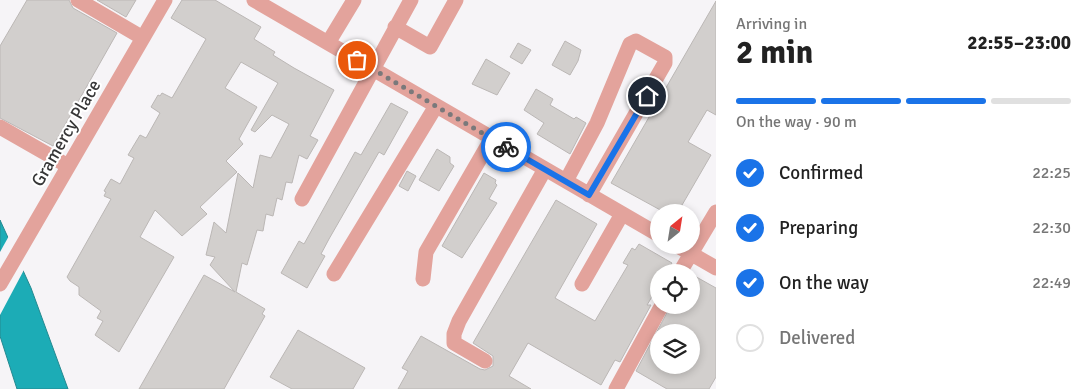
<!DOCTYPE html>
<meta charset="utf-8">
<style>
body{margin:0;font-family:Signika,sans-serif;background:#f6f6f6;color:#222;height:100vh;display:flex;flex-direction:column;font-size:19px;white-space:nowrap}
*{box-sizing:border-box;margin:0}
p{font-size:16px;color:#767676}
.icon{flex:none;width:28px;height:28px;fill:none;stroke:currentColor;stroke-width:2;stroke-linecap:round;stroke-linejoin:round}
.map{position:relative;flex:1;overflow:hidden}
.drawer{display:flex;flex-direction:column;background:#fff;width:375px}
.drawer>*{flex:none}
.needle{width:32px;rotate:30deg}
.tools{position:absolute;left:650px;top:204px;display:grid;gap:10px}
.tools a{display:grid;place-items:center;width:50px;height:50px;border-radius:50%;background:#fff;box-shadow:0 2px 8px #0003;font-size:25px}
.pin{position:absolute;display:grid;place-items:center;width:42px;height:42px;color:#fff;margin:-21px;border:2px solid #fff;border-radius:50%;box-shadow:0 1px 5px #0007}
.courier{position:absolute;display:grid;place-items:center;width:50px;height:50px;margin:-25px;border:4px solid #1a73e8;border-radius:50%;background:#fff;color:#222;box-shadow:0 1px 6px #0007}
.head em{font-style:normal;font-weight:800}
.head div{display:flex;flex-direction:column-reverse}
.head{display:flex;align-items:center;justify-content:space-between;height:85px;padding:0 20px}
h1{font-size:32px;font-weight:800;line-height:38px}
.bar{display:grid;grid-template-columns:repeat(4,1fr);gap:8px 5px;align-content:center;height:60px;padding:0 20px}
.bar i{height:6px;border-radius:4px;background:#e0e0e0}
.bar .active{background:#1a73e8}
.bar p{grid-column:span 4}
ol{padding:0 20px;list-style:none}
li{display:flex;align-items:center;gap:15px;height:55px}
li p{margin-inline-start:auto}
li .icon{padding:5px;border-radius:50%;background:#1a73e8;color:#fff;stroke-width:4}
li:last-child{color:#767676}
li i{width:28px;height:28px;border:2px solid #e0e0e0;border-radius:50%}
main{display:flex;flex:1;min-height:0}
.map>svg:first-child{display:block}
.water{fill:#1cacb6;stroke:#248990}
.pier{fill:#f6f4f7}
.building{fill:#d2cfcd;stroke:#bbb7b5;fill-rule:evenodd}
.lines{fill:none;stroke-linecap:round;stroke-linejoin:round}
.minor{stroke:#e3a39c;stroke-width:15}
.done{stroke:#7a797b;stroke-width:5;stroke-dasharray:0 9}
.route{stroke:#1a73e8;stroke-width:6}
.labels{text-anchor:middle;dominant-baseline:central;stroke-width:4;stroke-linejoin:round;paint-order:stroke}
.street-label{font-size:18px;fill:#373738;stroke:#fff}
</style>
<main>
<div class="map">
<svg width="716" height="389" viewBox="0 0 716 389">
<rect width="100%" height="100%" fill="#f6f4f7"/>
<path class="water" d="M0,220L31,288L68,389H17L0,336Z"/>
<path class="pier" d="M10,234L25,268L0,315V252Z"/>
<path class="building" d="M27,0H69L73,8L117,33L53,146L0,118V46Z
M97,0H136L126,17Z
M182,0H215L261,27L254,39L275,52L273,55L294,68L334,90L310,136L318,140L307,159L299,155L292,183L286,182L282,200L277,198L273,216L266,214L263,231L257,230L247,265L242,263L236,292L265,309L262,314L265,316L224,389H139L204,275L235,292L210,265L215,257L206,255L214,222L226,233L238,173L253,188L260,155L271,158L289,124L272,115L255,132L251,130L278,83L241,62L225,88L257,107L239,139L243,144L226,161L237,172L200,207L207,214L182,236L155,210L140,237L174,257L119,352L95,335L103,321L97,318L101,311L79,295V287L70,281L67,277L111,199L104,196L106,192L104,191L111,179L120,184L134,158L128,155L140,135L146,138L160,113L151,107L158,95L160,96L162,93L172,98L206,39L171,18Z
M716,1V115L707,110L688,142L711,155L678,212H664L611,183Z
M565,41L581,50L578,61L570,75L552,65Z
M518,43L531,50L522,64L510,57Z
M486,59L510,73L497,95L472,84Z
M536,89L553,99L550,105L574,119L576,117L586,123L570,154L537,134L544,123L524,110Z
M391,103L408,112L384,155L379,152L329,239L321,254L325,256L307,288L281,273L299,241L304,244L355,152L361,155Z
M437,149L450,157V163L454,166L439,191L419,180Z
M407,171L416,176L408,191L399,186Z
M484,173L496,180L495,183L497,185L489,199L497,203L462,258L442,246Z
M556,200L597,224L555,298L595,321L628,265L623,263L632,248L635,250L639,244L672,263L666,272H659V285L647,305H651L620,362L615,360L601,385L528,343L509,376L531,389H398L408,371L402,368L421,336L480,369L485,370L493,366V356L473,343Z
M691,274L716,288V377L709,389H667L636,371L671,305H691ZM659,332H691V365H659Z
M298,330L365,368L353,389H292L270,377Z"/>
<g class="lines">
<path class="minor" d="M78,0L143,38
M254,0L659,235
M395,27L430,47L456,0
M328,43L354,0
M0,127L68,166
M566,181L597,123L630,44L636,41L665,57V63L589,195
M302,199L411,0
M676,245L716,268
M680,272L716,212
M334,274L436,106
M423,279L426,252L492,138
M0,284L165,0
M582,284L622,214
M485,361L454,343V334L459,321L545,169
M616,389L662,305"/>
</g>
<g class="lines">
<path class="done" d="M357,60L506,147"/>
<path class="route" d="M506,147L589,195L647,96"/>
</g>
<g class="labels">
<g class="street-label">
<text transform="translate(66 133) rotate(-60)">Gramercy Place</text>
</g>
</g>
</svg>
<div class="tools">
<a><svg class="needle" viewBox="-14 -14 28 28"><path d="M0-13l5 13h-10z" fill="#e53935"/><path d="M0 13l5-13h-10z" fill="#767676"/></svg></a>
<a><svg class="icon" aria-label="locate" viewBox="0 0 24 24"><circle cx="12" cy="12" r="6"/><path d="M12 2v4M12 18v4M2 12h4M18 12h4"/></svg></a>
<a><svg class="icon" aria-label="layers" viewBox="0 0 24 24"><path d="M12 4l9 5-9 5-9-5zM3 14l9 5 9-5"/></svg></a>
</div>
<div class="pin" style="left:357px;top:60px;background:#ea580c"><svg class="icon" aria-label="bag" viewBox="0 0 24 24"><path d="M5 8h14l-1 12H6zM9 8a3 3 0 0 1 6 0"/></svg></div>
<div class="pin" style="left:647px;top:96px;background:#1f2937"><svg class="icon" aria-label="home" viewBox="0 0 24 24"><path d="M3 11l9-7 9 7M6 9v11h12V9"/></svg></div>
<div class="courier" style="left:506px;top:147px"><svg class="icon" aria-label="bike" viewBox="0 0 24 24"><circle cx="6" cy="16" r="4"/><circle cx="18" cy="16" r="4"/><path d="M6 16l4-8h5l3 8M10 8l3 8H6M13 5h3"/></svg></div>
</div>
<section class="drawer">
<div class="head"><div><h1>2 min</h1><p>Arriving in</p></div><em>22:55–23:00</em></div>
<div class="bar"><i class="active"></i><i class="active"></i><i class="active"></i><i></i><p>On the way · 90 m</p></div>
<ol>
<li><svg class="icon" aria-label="check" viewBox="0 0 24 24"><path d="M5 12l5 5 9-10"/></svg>Confirmed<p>22:25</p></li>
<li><svg class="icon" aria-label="check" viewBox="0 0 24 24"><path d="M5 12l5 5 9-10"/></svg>Preparing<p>22:30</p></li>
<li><svg class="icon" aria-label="check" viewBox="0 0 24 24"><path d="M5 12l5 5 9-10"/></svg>On the way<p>22:49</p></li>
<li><i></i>Delivered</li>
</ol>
</section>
</main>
